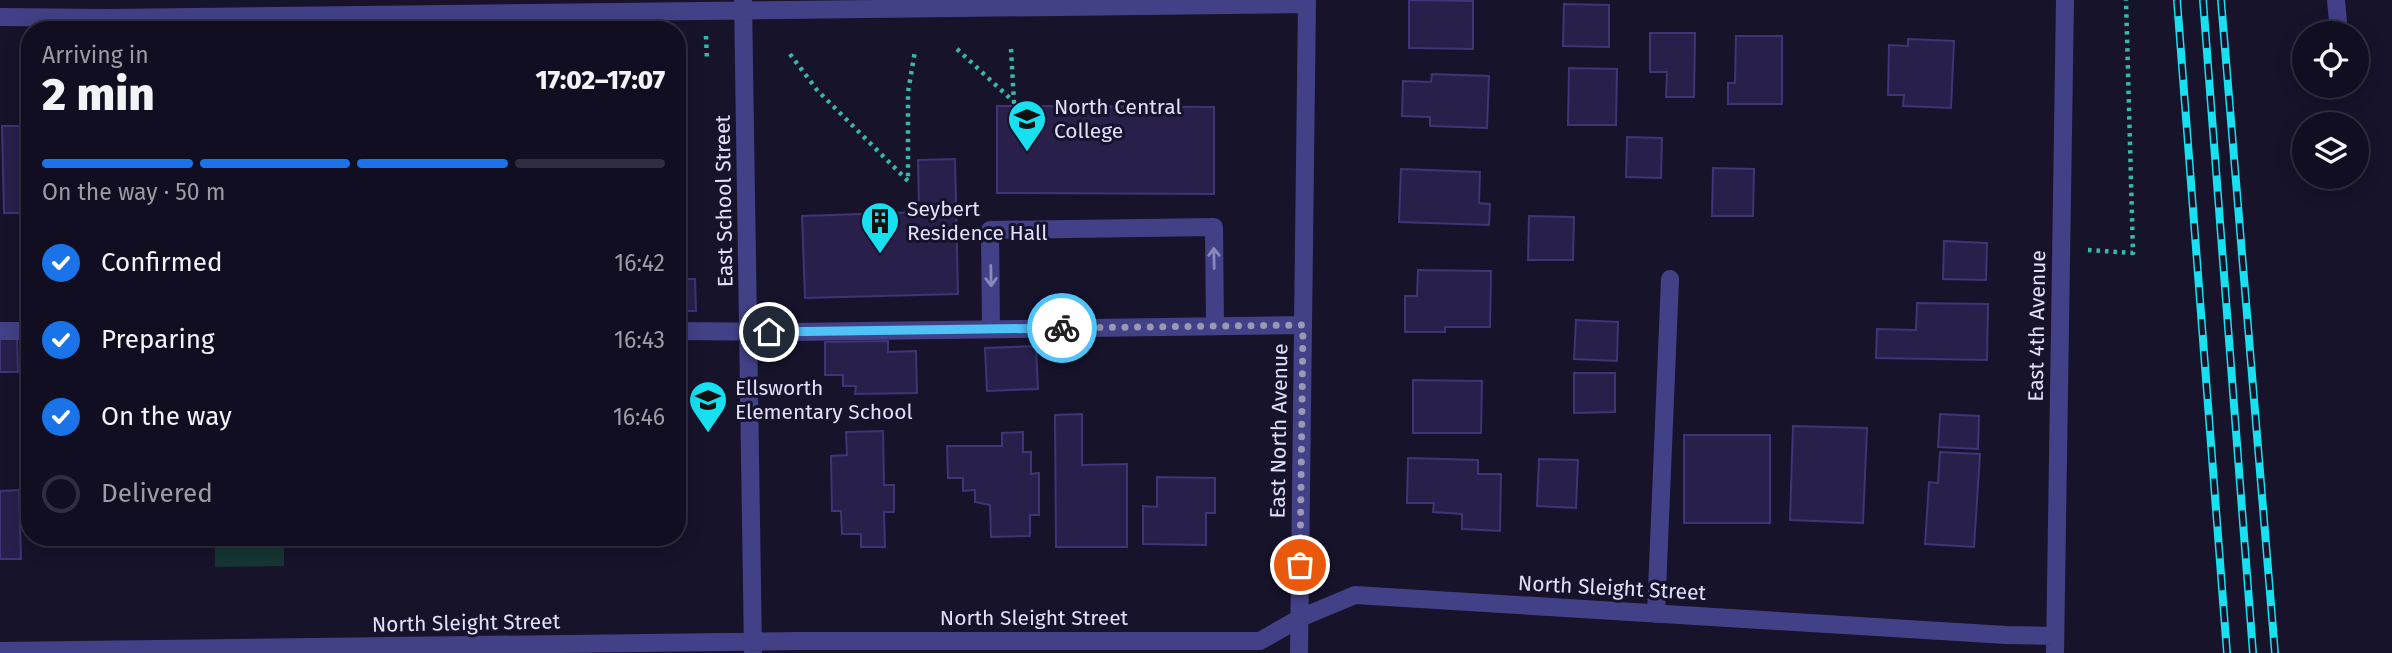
<!DOCTYPE html>
<meta charset="utf-8">
<style>
body{margin:0;font-family:"Fira Sans",sans-serif;background:#191729;color:#f1f3f6;height:100vh;display:flex;flex-direction:column;font-size:26px;white-space:nowrap}
*{box-sizing:border-box;margin:0}
p{font-size:23px;color:#9c9ca5}
.icon{flex:none;width:38px;height:38px;fill:none;stroke:currentColor;stroke-width:2;stroke-linecap:round;stroke-linejoin:round}
.map{position:relative;flex:1;overflow:hidden}
.drawer{position:absolute;left:21px;top:21px;width:665px;height:525px;display:flex;flex-direction:column;background:#100e20;border-radius:28px;box-shadow:0 4px 18px #0003,0 0 0 2px #302e3e}
.drawer>*{flex:none}
.fabs{position:absolute;left:2292px;top:21px;display:grid;gap:14px}
.fabs a{display:grid;place-items:center;width:77px;height:77px;border-radius:50%;background:#100e20;box-shadow:0 4px 18px #0003,0 0 0 2px #302e3e;font-size:35px}
.pin{position:absolute;display:grid;place-items:center;width:60px;height:60px;color:#fff;margin:-30px;border:4px solid #fff;border-radius:50%;box-shadow:0 2px 7px #0007}
.courier{position:absolute;display:grid;place-items:center;width:70px;height:70px;margin:-35px;border:5px solid #4fc3f7;border-radius:50%;background:#fff;color:#222;box-shadow:0 2px 9px #0007}
.summary em{font-style:normal;font-weight:800}
.summary div{display:flex;flex-direction:column-reverse}
.summary{display:flex;align-items:center;justify-content:space-between;height:119px;padding:0 21px}
h1{font-size:46px;font-weight:800;line-height:52px}
.bar{display:grid;grid-template-columns:repeat(4,1fr);gap:10px 7px;align-content:center;height:84px;padding:0 21px}
.bar i{height:9px;border-radius:5px;background:#302e3e}
.bar .selected{background:#1a73e8}
.bar p{grid-column:span 4}
ol{padding:0 21px;list-style:none}
li{display:flex;align-items:center;gap:21px;height:77px}
li p{margin-inline-start:auto}
li .icon{padding:7px;border-radius:50%;background:#1a73e8;color:#fff;stroke-width:4}
li:last-child{color:#9c9ca5}
li i{width:38px;height:38px;border:4px solid #302e3e;border-radius:50%}
.map>svg:first-child{display:block}
.green{fill:#163533}
.building{fill:#28204b;stroke:#3f3475;stroke-width:2}
.lines{fill:none;stroke-linecap:round;stroke-linejoin:round}
.path{stroke:#39b7ac;stroke-width:4.5;stroke-dasharray:3.5 5;stroke-linecap:butt}
.minor{stroke:#424187;stroke-width:18}
.rail-casing{stroke:#17e1f1;stroke-width:8}
.rail{stroke:#16132b;stroke-width:5;stroke-dasharray:16;stroke-linecap:butt}
.oneway{stroke:#8a88bc}
.done{stroke:#9b98b4;stroke-width:7;stroke-dasharray:0 12.6}
.route{stroke:#4fc3f7;stroke-width:9}
.labels{text-anchor:middle;dominant-baseline:central;stroke-width:6;stroke-linejoin:round;paint-order:stroke}
.poi-label{font-size:21px;fill:#e2dffd;stroke:#16132b;text-anchor:start}
.street-label{font-size:21px;fill:#e2dffd;stroke:#16132b}
</style>
<div class="map">
<svg width="2392" height="653" viewBox="0 0 2392 653">
<rect width="100%" height="100%" fill="#16132b"/>
<path class="green" d="M215,537H284V566L215,567Z"/>
<path class="building" d="M1409,0L1473,1V49L1409,48Z
M1564,4L1609,5V47L1563,46Z
M1650,33H1695L1694,97H1666L1667,72H1650Z
M1736,36H1782V104H1728V83H1735Z
M1908,39L1954,41L1951,108L1903,106L1904,95H1888L1889,45L1908,46Z
M1569,68L1617,69L1616,125H1568Z
M1432,74L1489,76L1487,128L1430,126V117L1402,116L1403,81L1431,82Z
M997,106L1214,107V194L997,193Z
M2,126H30V213H4Z
M1627,137L1662,138L1661,178L1626,177Z
M955,159L958,294L805,298L802,216L919,212L918,160Z
M1713,168L1754,169L1753,216H1712Z
M1401,169L1480,172L1479,203L1490,204L1489,225L1399,222Z
M1529,216L1574,217L1573,260H1528Z
M1944,241L1987,243L1986,280L1943,279Z
M1418,270L1491,271L1490,327H1445V332H1405V296H1417Z
M677,279H695L696,311H677Z
M1917,303L1988,304L1987,360L1876,358L1877,329L1916,330Z
M1576,320L1618,322L1617,361L1574,359Z
M0,339H17L18,372H0Z
M888,341V352L916,351L917,393L855,394L856,386H843V375H825V342Z
M1036,346L1038,389L987,391L985,348Z
M1574,373H1615V412L1574,413Z
M1413,380L1482,381L1481,433H1413Z
M677,385H679L680,521H677Z
M1082,414V465L1127,464V547H1056L1055,415Z
M1940,414L1979,416L1978,449L1938,447Z
M1793,426L1867,428L1863,523L1790,520Z
M883,431L884,485H894V512H884L885,547H861V534H842L841,511H832L831,456L847,455L846,432Z
M1023,432V452H1031V474L1039,473V515H1030V536L991,537L990,505L975,502V490L963,491V478H948L947,446H1002V433Z
M1684,435H1770V523H1684Z
M1940,452L1980,454L1974,547L1925,544L1929,482L1938,483Z
M1408,458L1478,460V474H1501L1500,531L1462,529V514L1433,512L1434,503H1407Z
M1539,459L1578,460L1576,508L1537,506Z
M1157,477L1215,478V513H1206V545L1143,544V506L1157,507Z
M19,490L21,559H0V491Z"/>
<g class="lines">
<path class="path" d="M706,36L707,61
M957,49L1014,102L1011,49
M790,54L817,90L908,181V92L915,51
M2088,250L2133,253L2126,0"/>
<path class="minor" d="M743,0L753,651
M2336,0L2339,33
M0,17L108,18L1307,4
M991,329L990,230L1214,227L1215,326
M0,331H30
M677,331L789,332L1303,325
M1656,614L1670,279
M0,651L799,641H1260L1300,618L1355,595L2006,635L2055,636
M1299,653L1307,0
M2055,653L2065,0"/>
<defs>
<path id="rail" d="M2177,0L2227,653
M2203,0L2253,653
M2221,0L2275,653"/>
</defs>
<use href="#rail" class="rail-casing"/>
<use href="#rail" class="rail"/>
</g>
<defs><path id="oneway-shaft" d="M-6 0H5M1.5-3L5.5 0L1.5 3" fill="none" stroke-width="1.6" stroke-linecap="round" stroke-linejoin="round" transform="scale(1.75)"/></defs>
<g class="oneway">
<use href="#oneway-shaft" transform="translate(1214 258) rotate(-91)"/>
<use href="#oneway-shaft" transform="translate(991 276) rotate(89)"/>
</g>
<g class="lines">
<path class="done" d="M1062,328L1303,325L1300,565"/>
<path class="route" d="M769,332L1062,328"/>
</g>
<defs>
<symbol id="university-pin" viewBox="-11 -11 22 30"><path d="M0 17L-7.5 6A9.5 9.5 0 1 1 7.5 6Z" fill="#17e1f1" stroke="#16132b"/><path d="M0-5L7-2L0 1L-7-2ZM-4 1L0 2.5L4 1V4Q0 6-4 4Z" fill="#111"/></symbol>
<symbol id="building-pin" viewBox="-11 -11 22 30"><path d="M0 17L-7.5 6A9.5 9.5 0 1 1 7.5 6Z" fill="#17e1f1" stroke="#16132b"/><path d="M-4-6H4V6H1V3H-1V6H-4ZM-2.5-4.3h1.7v1.8h-1.7ZM.8-4.3h1.7v1.8H.8ZM-2.5-1h1.7V.8h-1.7ZM.8-1h1.7V.8H.8Z" fill="#111"/></symbol>
<symbol id="school-pin" viewBox="-11 -11 22 30"><path d="M0 17L-7.5 6A9.5 9.5 0 1 1 7.5 6Z" fill="#17e1f1" stroke="#16132b"/><path d="M0-5L7-2L0 1L-7-2ZM-4 1L0 2.5L4 1V4Q0 6-4 4Z" fill="#111"/></symbol>
</defs>
<g fill-rule="evenodd">
<use href="#university-pin" x="1005" y="97" width="44" height="60"/>
<use href="#building-pin" x="858" y="199" width="44" height="60"/>
<use href="#school-pin" x="686" y="378" width="44" height="60"/>
</g>
<g class="labels">
<g class="poi-label">
<text x="1054" y="107">North Central<tspan x="1054" dy="24">College</tspan></text>
<text x="907" y="209">Seybert<tspan x="907" dy="24">Residence Hall</tspan></text>
<text x="735" y="388">Ellsworth<tspan x="735" dy="24">Elementary School</tspan></text>
</g>
<g class="street-label">
<text transform="translate(724 201) rotate(-91)">East School Street</text>
<text transform="translate(2037 326) rotate(-89)">East 4th Avenue</text>
<text transform="translate(1279 431) rotate(-89)">East North Avenue</text>
<text transform="translate(1612 588) rotate(3)">North Sleight Street</text>
<text x="1034" y="618">North Sleight Street</text>
<text transform="translate(466 623) rotate(-1)">North Sleight Street</text>
</g>
</g>
</svg>
<div class="fabs">
<a><svg class="icon" aria-label="locate" viewBox="0 0 24 24"><circle cx="12" cy="12" r="6"/><path d="M12 2v4M12 18v4M2 12h4M18 12h4"/></svg></a>
<a><svg class="icon" aria-label="layers" viewBox="0 0 24 24"><path d="M12 4l9 5-9 5-9-5zM3 14l9 5 9-5"/></svg></a>
</div>
<div class="pin" style="left:1300px;top:565px;background:#ea580c"><svg class="icon" aria-label="bag" viewBox="0 0 24 24"><path d="M5 8h14l-1 12H6zM9 8a3 3 0 0 1 6 0"/></svg></div>
<div class="pin" style="left:769px;top:332px;background:#1f2937"><svg class="icon" aria-label="home" viewBox="0 0 24 24"><path d="M3 11l9-7 9 7M6 9v11h12V9"/></svg></div>
<div class="courier" style="left:1062px;top:328px"><svg class="icon" aria-label="bike" viewBox="0 0 24 24"><circle cx="6" cy="16" r="4"/><circle cx="18" cy="16" r="4"/><path d="M6 16l4-8h5l3 8M10 8l3 8H6M13 5h3"/></svg></div>
<section class="drawer">
<div class="summary"><div><h1>2 min</h1><p>Arriving in</p></div><em>17:02–17:07</em></div>
<div class="bar"><i class="selected"></i><i class="selected"></i><i class="selected"></i><i></i><p>On the way · 50 m</p></div>
<ol>
<li><svg class="icon" aria-label="check" viewBox="0 0 24 24"><path d="M5 12l5 5 9-10"/></svg>Confirmed<p>16:42</p></li>
<li><svg class="icon" aria-label="check" viewBox="0 0 24 24"><path d="M5 12l5 5 9-10"/></svg>Preparing<p>16:43</p></li>
<li><svg class="icon" aria-label="check" viewBox="0 0 24 24"><path d="M5 12l5 5 9-10"/></svg>On the way<p>16:46</p></li>
<li><i></i>Delivered</li>
</ol>
</section>
</div>
